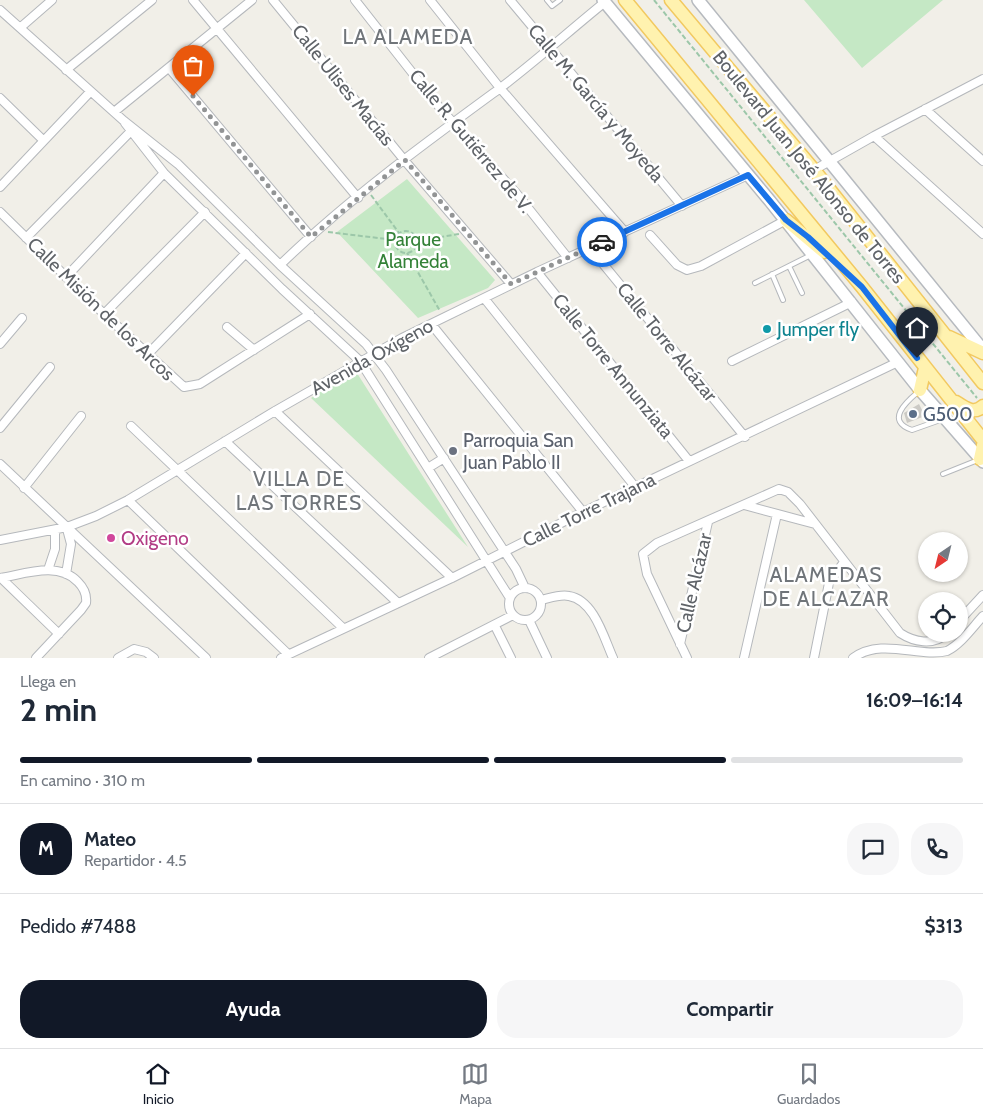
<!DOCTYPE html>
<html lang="es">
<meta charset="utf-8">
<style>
body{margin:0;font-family:Cabin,sans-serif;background:#f6f6f7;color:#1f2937;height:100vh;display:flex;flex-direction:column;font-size:19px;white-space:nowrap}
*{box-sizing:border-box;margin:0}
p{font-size:16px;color:#747a83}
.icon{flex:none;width:28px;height:28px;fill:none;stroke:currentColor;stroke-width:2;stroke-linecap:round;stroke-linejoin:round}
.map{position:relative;height:658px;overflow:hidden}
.details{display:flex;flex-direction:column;background:#fff;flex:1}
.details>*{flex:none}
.needle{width:32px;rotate:215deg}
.fabs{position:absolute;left:918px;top:532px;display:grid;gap:10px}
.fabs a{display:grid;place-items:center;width:50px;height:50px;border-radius:50%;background:#fff;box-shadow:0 1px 4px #0004;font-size:25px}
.pin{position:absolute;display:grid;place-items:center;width:42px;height:42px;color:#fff;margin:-51px -21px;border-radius:50% 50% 50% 0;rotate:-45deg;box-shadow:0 0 5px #0007}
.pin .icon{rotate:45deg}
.courier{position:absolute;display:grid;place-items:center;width:50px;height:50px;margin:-25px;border:4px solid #1a73e8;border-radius:50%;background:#fff;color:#222;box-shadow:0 1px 6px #0007}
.overview em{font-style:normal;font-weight:700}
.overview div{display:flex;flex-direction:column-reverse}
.overview{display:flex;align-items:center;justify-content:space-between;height:85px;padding:0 20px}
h1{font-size:32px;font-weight:700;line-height:38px}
.bar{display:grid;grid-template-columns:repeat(4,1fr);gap:8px 5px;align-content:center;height:60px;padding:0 20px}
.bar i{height:6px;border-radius:4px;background:#e0e1e3}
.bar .active{background:#111827}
.bar p{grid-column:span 4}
.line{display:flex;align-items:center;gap:12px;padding:0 20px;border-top:1px solid #e0e1e3}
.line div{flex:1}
.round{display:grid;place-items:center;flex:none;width:52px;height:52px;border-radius:20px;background:#f6f6f7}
.cta{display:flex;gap:10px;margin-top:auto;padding:10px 20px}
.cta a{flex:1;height:58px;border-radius:20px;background:#111827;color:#fff;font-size:20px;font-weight:700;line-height:58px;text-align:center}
.cta a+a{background:#f6f6f7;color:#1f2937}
.menu{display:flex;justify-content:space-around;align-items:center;height:70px;border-top:1px solid #e0e1e3;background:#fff;font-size:14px;color:#747a83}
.menu a{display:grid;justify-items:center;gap:2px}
.menu .active{color:#111827}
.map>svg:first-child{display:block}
.green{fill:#c5e8c5}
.building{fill:#cccac5}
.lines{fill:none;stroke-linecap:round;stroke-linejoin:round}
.lane-casing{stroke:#b5b8bc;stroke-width:6}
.street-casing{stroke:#b5b8bc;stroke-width:10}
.secondary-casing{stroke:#b6babf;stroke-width:14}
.primary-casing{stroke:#f2c960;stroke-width:15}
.path{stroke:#9cc7a9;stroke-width:2;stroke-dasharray:5 2.5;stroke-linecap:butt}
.lane{stroke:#fff;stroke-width:4}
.street{stroke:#fff;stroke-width:8}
.secondary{stroke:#fff;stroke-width:11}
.primary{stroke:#fff2af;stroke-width:12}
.done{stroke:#929495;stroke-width:5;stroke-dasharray:0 9}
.route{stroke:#1a73e8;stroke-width:6}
.culture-dot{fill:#0f9aa8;stroke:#fff;stroke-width:2}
.service-dot{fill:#5c6f8a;stroke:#fff;stroke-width:2}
.worship-dot{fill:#6b7280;stroke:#fff;stroke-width:2}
.hotel-dot{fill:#d1479c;stroke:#fff;stroke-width:2}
.labels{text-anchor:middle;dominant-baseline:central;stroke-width:5;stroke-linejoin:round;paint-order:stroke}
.street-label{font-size:19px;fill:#5f6368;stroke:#fff}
.park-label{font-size:19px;fill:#348238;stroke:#fff}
.culture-label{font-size:19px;fill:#0d838f;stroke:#fff;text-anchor:start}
.service-label{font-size:19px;fill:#4e5e75;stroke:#fff;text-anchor:start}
.worship-label{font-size:19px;fill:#5b616d;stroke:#fff;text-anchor:start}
.hotel-label{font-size:19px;fill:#b23c85;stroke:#fff;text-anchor:start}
.quarter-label{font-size:21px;letter-spacing:1px;fill:#70757a;stroke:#fff}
</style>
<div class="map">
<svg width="983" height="658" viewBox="0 0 983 658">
<rect width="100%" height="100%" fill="#f1efe8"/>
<path class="green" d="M804,0H943L862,68Z
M407,179L495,280L488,288L418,318L337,232Z
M355,370L468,547L311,398Z"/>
<path class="building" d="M919,404L925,416L907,423L904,413Z"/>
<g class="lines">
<defs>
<path id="lane" d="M547,0L552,6L560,0
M789,266L802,293
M772,274L783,300
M755,283L811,255
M918,392C906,402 885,421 912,430L943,419
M943,474L978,460"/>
<path id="street" d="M193,0L358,198
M273,0L405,161L511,284
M355,0L440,108L517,194L568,258
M430,0L500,88L625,232
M510,0L682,206
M0,10L124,121L178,164L280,265L366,344L386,370L516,569L525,588
M21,27L52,0
M169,68L311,237
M66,70L152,0
M0,98L43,140
M925,109L983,161
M114,112L252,0
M125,123L164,173L282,289L360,361L510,598
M874,136L983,234
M814,170L874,136L983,79
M0,187L90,92
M0,212L104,314L184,387L200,384L310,314
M650,235L677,265L687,270L701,266L786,220
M26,238L133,129
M590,248L745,437
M280,265C347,200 424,144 499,89C535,62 569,31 605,2
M537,272L689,461
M66,277L164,173
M484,298L636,488
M104,314L205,212
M432,325L583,512
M227,327L254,350
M0,344L22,318
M147,355L246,253
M732,361L852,302
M275,411L452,578
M131,426L343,628
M0,428L50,367
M225,441L398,603
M0,464L206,658
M428,468L444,458
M24,488L81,416
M128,500L288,654
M744,505L815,524
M0,540L67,527L96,516L128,500L275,411L402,338L537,272L748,175
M48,570L55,549V530
M66,574L71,544L67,529
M0,578C25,574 58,561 78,582C84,588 87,595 86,603L81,610L36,658
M1,578L59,634
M509 604a16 16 0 1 1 32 0a16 16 0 1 1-32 0Z
M541,600C550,598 560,594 569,596C594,600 604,638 613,658
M529,620L547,658
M959,621L983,595
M495,626L511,658
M680,644L708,522
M118,658L134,649L146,652L154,658
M281,658L452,578L583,512L898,362
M429,658L513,615
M687,658L647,574L643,554L657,543L779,489L788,492L800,504L900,633C914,642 933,646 946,634
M744,658L777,514
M814,658L829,583L844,562
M853,658C882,637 919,658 947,651C961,644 972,628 983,616"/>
<path id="secondary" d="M603,0L770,201L920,390L983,462
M698,0L983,350"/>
<path id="primary" d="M625,0L862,287L983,440
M671,0L814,170L983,383
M786,220L824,252
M949,337L983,353
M920,390L925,368
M956,402C965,408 974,415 983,406
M980,459L983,445"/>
</defs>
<use href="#lane" class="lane-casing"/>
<use href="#street" class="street-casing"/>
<use href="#secondary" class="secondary-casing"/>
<use href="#primary" class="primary-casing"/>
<path class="path" d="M654,0L977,398
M371,195L399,233
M395 242a11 11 0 1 1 22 0a11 11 0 1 1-22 0Z
M328,232L395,240
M417,241L459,234
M407,253L440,311"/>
<use href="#lane" class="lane"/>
<use href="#street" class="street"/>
<use href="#secondary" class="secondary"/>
<use href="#primary" class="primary"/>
</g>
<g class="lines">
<path class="done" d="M193,96L311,237L405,160L511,284L602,242"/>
<path class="route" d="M602,242L748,175L786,220L808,237L862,287L917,358"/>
</g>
<circle class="culture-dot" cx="767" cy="329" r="5"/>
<circle class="service-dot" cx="913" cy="414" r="5"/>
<circle class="worship-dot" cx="453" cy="451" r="5"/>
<circle class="hotel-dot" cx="111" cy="538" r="5"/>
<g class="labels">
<g class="street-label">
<text transform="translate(343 85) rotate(51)">Calle Ulises Macías</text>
<text transform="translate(596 103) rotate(50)">Calle M. García y Moyeda</text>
<text transform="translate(471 141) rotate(50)">Calle R. Gutiérrez de V.</text>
<text transform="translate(809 167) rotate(51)">Boulevard Juan José Alonso de Torres</text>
<text transform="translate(101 309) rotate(44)">Calle Misión de los Arcos</text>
<text transform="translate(667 342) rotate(51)">Calle Torre Alcázar</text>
<text transform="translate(372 357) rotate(-29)">Avenida Oxígeno</text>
<text transform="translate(613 366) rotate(51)">Calle Torre Annunziata</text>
<text transform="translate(589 510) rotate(-26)">Calle Torre Trajana</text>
<text transform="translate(694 583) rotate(-77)">Calle Alcázar</text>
</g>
<g class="park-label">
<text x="413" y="239">Parque<tspan x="413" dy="22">Alameda</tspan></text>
</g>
<g class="culture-label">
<text x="777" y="329">Jumper fly</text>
</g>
<g class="service-label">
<text x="923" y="414">G500</text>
</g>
<g class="worship-label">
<text x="463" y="440">Parroquia San<tspan x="463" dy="22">Juan Pablo II</tspan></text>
</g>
<g class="hotel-label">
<text x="121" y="538">Oxigeno</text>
</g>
<g class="quarter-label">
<text x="408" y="36">LA ALAMEDA</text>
<text x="299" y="478">VILLA DE<tspan x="299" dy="24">LAS TORRES</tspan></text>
<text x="826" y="574">ALAMEDAS<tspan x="826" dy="24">DE ALCAZAR</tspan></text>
</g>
</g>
</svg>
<div class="fabs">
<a><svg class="needle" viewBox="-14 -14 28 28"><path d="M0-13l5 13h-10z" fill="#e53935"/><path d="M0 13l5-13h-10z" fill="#747a83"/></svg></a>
<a><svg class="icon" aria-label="locate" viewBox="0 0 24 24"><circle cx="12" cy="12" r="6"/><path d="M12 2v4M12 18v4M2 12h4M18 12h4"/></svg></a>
</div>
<div class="pin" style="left:193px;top:96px;background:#ea580c"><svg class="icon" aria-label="bag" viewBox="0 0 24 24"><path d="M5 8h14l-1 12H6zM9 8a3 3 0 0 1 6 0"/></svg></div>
<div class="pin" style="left:917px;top:358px;background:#1f2937"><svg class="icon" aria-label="home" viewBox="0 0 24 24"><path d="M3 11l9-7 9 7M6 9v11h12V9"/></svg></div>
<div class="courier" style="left:602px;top:242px"><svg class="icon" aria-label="car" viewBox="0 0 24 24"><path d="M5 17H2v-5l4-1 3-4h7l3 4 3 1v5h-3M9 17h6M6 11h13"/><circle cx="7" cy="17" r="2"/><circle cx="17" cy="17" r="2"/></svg></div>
</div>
<section class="details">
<div class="overview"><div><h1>2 min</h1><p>Llega en</p></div><em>16:09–16:14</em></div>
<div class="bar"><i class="active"></i><i class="active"></i><i class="active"></i><i></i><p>En camino · 310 m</p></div>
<div class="line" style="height:90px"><b class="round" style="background:#111827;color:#fff">M</b><div><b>Mateo</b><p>Repartidor · 4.5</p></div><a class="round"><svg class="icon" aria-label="chat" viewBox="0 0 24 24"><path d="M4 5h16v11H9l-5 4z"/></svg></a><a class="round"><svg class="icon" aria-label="phone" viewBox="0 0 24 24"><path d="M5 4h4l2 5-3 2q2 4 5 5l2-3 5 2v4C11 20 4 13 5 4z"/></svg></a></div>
<div class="line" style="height:65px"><div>Pedido #7488</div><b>$313</b></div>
<div class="cta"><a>Ayuda</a><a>Compartir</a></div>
</section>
<nav class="menu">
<a class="active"><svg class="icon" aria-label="home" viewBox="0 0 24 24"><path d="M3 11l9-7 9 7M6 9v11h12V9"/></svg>Inicio</a>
<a><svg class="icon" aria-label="map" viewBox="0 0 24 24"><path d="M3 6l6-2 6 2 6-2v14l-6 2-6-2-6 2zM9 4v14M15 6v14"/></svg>Mapa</a>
<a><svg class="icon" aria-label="saved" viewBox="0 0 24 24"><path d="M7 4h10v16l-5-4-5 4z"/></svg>Guardados</a>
</nav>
